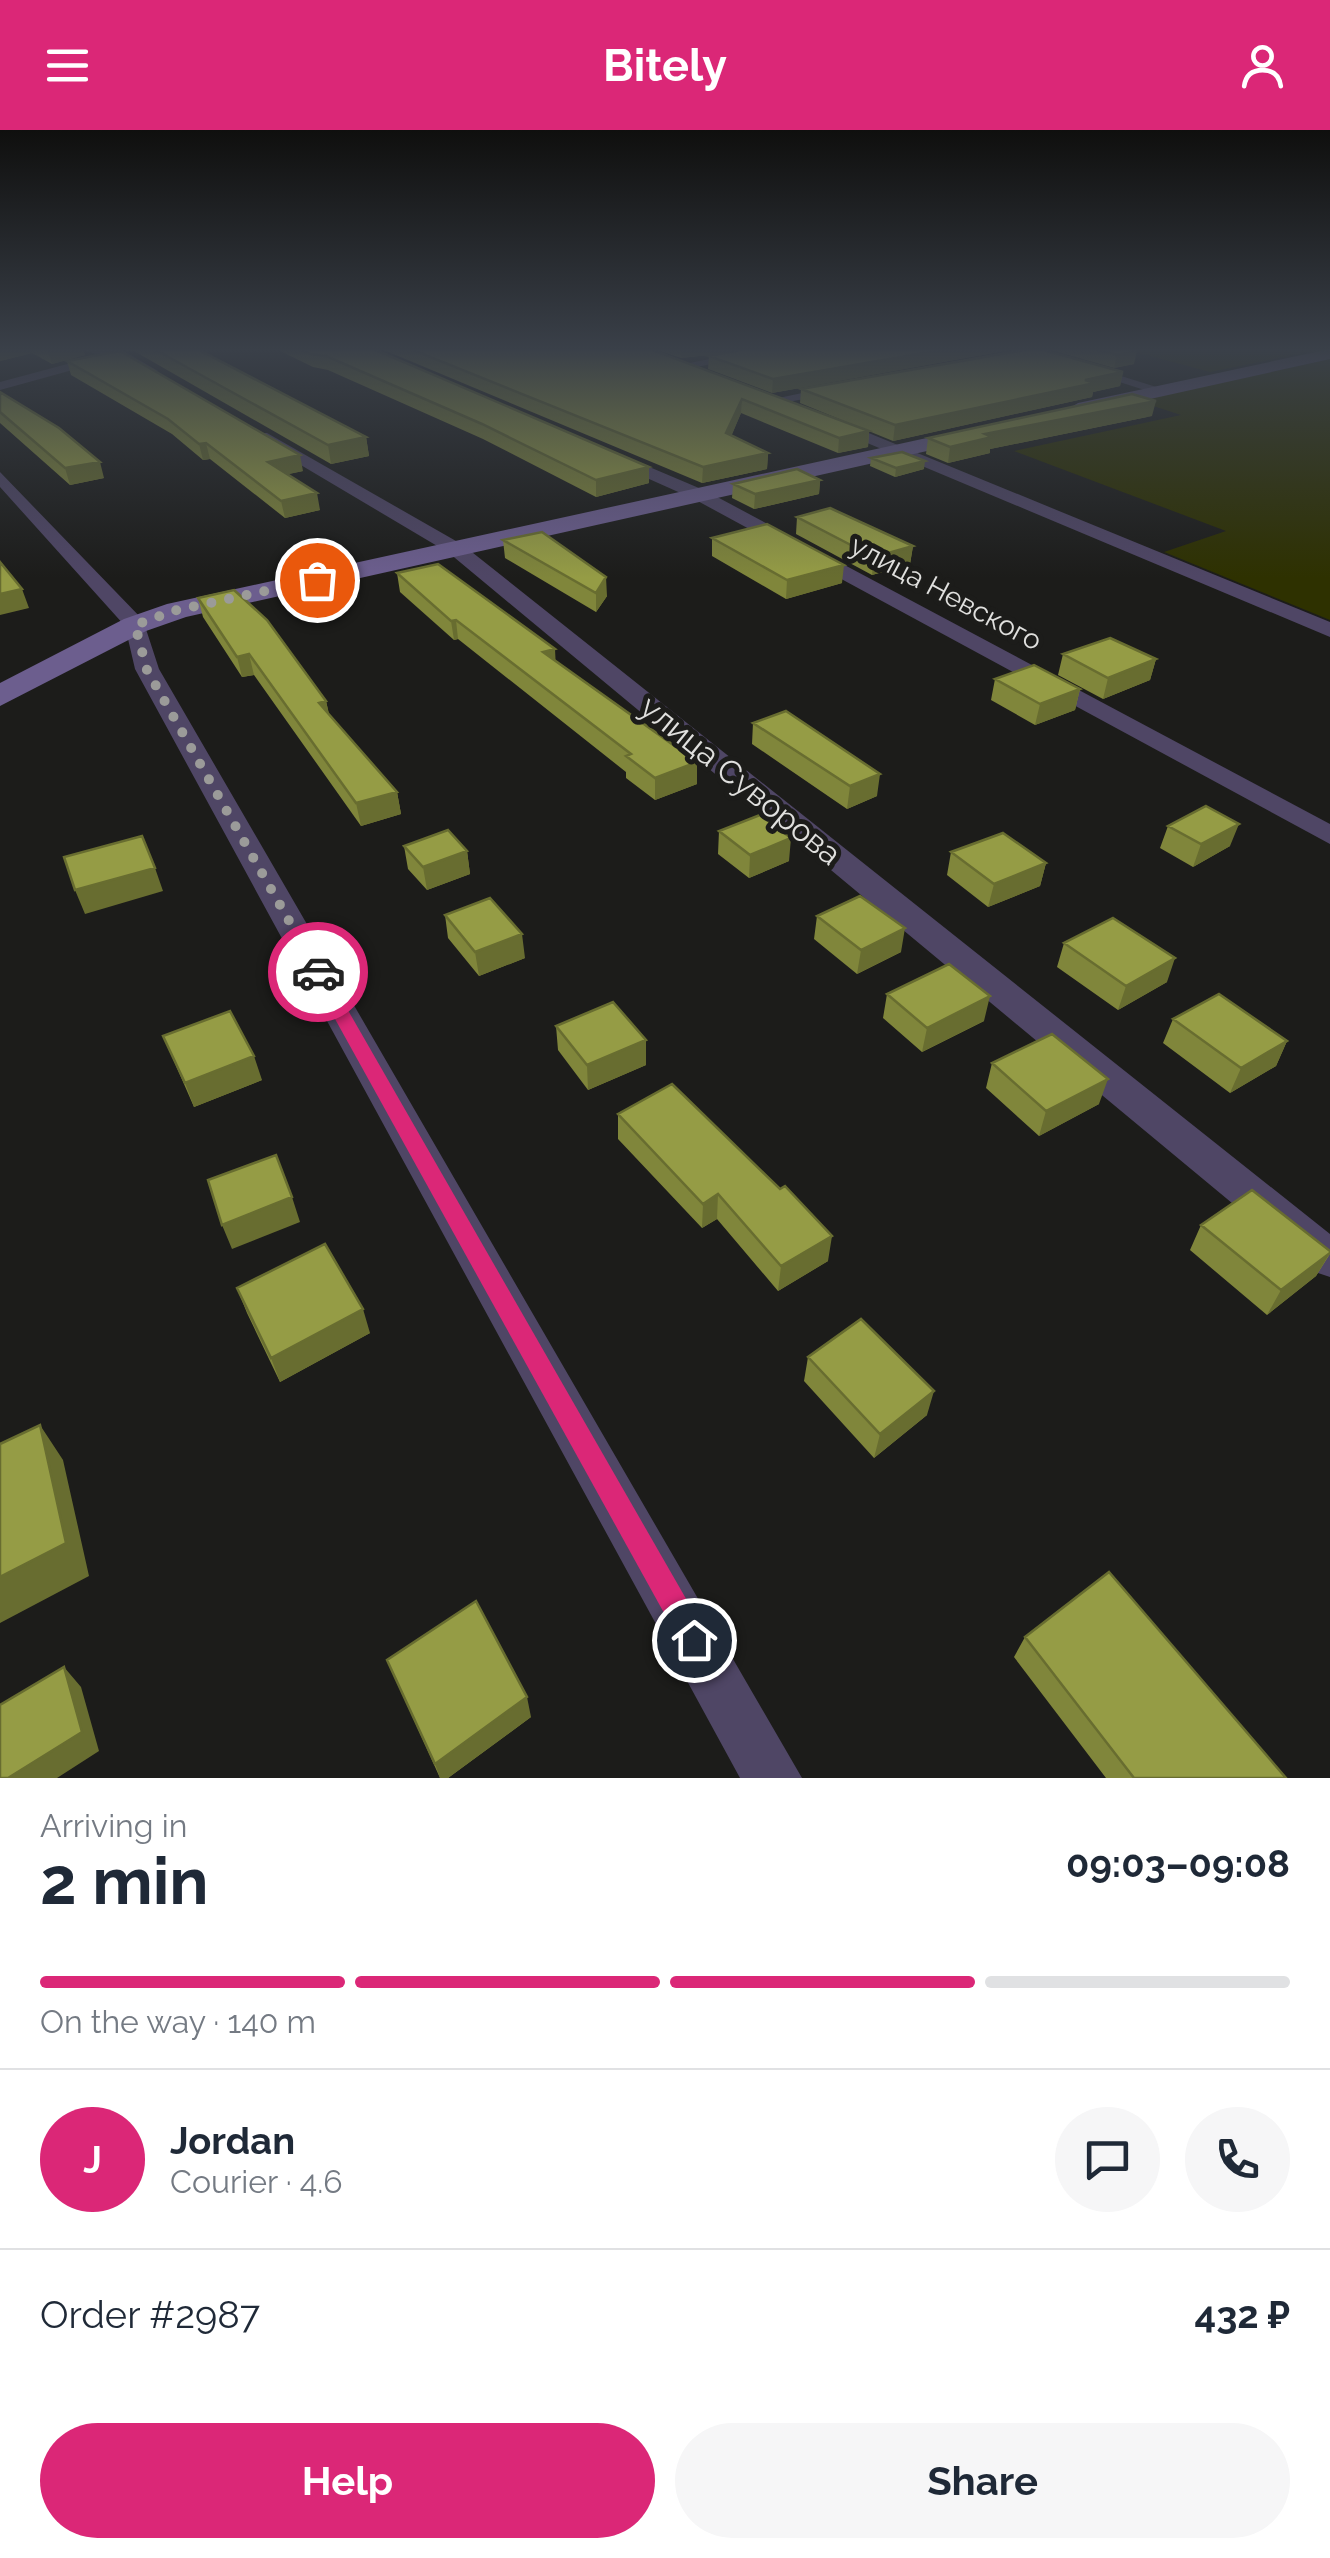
<!DOCTYPE html>
<meta charset="utf-8">
<style>
body{margin:0;font-family:Raleway,sans-serif;background:#f6f6f7;color:#1f2937;height:100vh;display:flex;flex-direction:column;font-size:38px;white-space:nowrap}
*{box-sizing:border-box;margin:0}
p{font-size:32px;color:#747a83}
.icon{flex:none;width:55px;height:55px;fill:none;stroke:currentColor;stroke-width:2;stroke-linecap:round;stroke-linejoin:round}
.map{position:relative;height:1648px;overflow:hidden}
.drawer{display:flex;flex-direction:column;background:#fff;flex:1}
.drawer>*{flex:none}
.pin{position:absolute;display:grid;place-items:center;width:85px;height:85px;color:#fff;margin:-42px;border:5px solid #fff;border-radius:50%;box-shadow:0 2px 10px #0007}
.courier{position:absolute;display:grid;place-items:center;width:100px;height:100px;margin:-50px;border:8px solid #db2777;border-radius:50%;background:#fff;color:#222;box-shadow:0 2px 12px #0007}
.head em{font-style:normal;font-weight:700}
.head div{display:flex;flex-direction:column-reverse}
.head{display:flex;align-items:center;justify-content:space-between;height:170px;padding:0 40px}
h1{font-size:65px;font-weight:700;line-height:75px}
.bar{display:grid;grid-template-columns:repeat(4,1fr);gap:15px 10px;align-content:center;height:120px;padding:0 40px}
.bar i{height:12px;border-radius:8px;background:#e0e1e3}
.bar .on{background:#db2777}
.bar p{grid-column:span 4}
.line{display:flex;align-items:center;gap:25px;padding:0 40px;border-top:2px solid #e0e1e3}
.line div{flex:1}
.round{display:grid;place-items:center;flex:none;width:105px;height:105px;border-radius:52px;background:#f6f6f7}
.cta{display:flex;gap:20px;margin-top:auto;padding:20px 40px}
.cta a{flex:1;height:115px;border-radius:60px;background:#db2777;color:#fff;font-size:40px;font-weight:700;line-height:115px;text-align:center}
.cta a+a{background:#f6f6f7;color:#1f2937}
header{display:flex;justify-content:space-between;align-items:center;height:130px;padding:0 40px;background:#db2777;color:#fff;font-size:45px;font-weight:700}
.map>svg:first-child{display:block}
.green{fill:#2e3100}
.lines{fill:none;stroke-linecap:round;stroke-linejoin:round}
.street{fill:#4f4665;fill-rule:evenodd}
.secondary{fill:#6c5e8e;fill-rule:evenodd}
.wall{fill:#80863b}
.shaded-wall{fill:#686d30}
.building{fill:#959c45;stroke:#686d30;stroke-width:2.5}
.route{fill:#db2777}
.done{stroke:#9b9b99;stroke-width:10;stroke-dasharray:0 18}
.labels{text-anchor:middle;dominant-baseline:central;stroke-width:10;stroke-linejoin:round;paint-order:stroke}
.far-street-label{font-size:28px;fill:#e0e0de;stroke:#1c1c1a}
.street-label{font-size:32px;fill:#e0e0de;stroke:#1c1c1a}
</style>
<header><svg class="icon" aria-label="menu" viewBox="0 0 24 24"><path d="M4 6h16M4 12h16M4 18h16"/></svg>Bitely<svg class="icon" aria-label="person" viewBox="0 0 24 24"><circle cx="12" cy="8" r="4"/><path d="M4 21q1-7 8-7t8 7"/></svg></header>
<div class="map">
<svg width="1330" height="1648" viewBox="0 0 1330 1648">
<rect width="100%" height="100%" fill="#1c1c1a"/>
<path class="green" d="M1121,218H1328L1210,242Z
M1330,229V490L1164,422L1226,401L1014,321L1181,285L1138,271Z"/>
<g class="lines">
<path class="street" d="M75,218L122,220L158,241L146,244L116,228L0,260V252L101,225Z
M767,218H793L681,240L674,236Z
M1013,218H1031L1166,260L1154,263Z
M845,254L850,261L776,274L769,270Z
M822,288H832L1330,492V507L822,294Z
M257,303H267L463,415L1330,1104V1147L1315,1142L449,423L257,309Z
M602,322H614L706,361L1330,694V714L694,369L602,328Z
M0,342L143,490L159,539L802,1648H740L135,539L125,496L0,357Z"/>
<path class="secondary" d="M1330,219V229L1078,285L1068,279L1078,273Z
M986,295L994,296V306L186,487L146,501L0,576V553L124,489L167,474Z"/>
</g>
<path class="wall" d="M0,218H82L85,225L52,234L32,223L0,231Z
M103,218H195L366,307L369,326L331,334L134,221Z
M274,218H371L649,337V353L596,367L483,309L328,240L313,237Z
M379,218H647L869,301L868,317L838,323L741,283L731,306L768,323L767,339L702,353Z
M651,218H1011L1010,220L772,263L708,239L709,226L718,224L681,228Z
M1043,218H1123L1134,234L1114,238Z
M67,231L303,341L288,344L320,380L285,388L210,329L203,330L172,304L71,245Z
M1123,242L1120,256L1093,262L1092,267L893,311L800,273L801,259Z
M0,262L104,348L70,355L0,293Z
M1152,286L990,319V323L948,333L926,324L928,308Z
M871,328L924,339L895,347L870,336Z
M820,350L819,364L754,379L732,368L733,354Z
M797,387L913,416L910,434L872,445L796,404Z
M712,408L842,453L786,469L712,426Z
M503,410L607,466L596,482L505,428Z
M397,443L555,531L697,632V654L655,670L626,648V642L458,509L454,510L400,462Z
M198,468L326,571L329,585L397,662L401,684L361,696L254,545L242,547L203,487Z
M1063,524L1156,529L1150,550L1103,569L1058,545Z
M995,549L1080,559L1075,580L1035,595L991,570Z
M753,593L877,666L847,679L752,614Z
M1168,696L1230,716L1193,737L1160,718Z
M719,701L789,731L749,748L718,724Z
M404,716L467,721L470,744L427,760L408,739Z
M951,722L1046,733L1040,756L988,777L947,745Z
M445,785L525,828L479,846L448,808Z
M817,786L901,822L857,844L814,809Z
M1064,813L1167,852L1118,880L1057,837Z
M887,864L984,891L922,922L883,888Z
M1173,889L1287,911L1276,936L1230,963L1163,913Z
M556,896L646,935L588,960L558,920Z
M163,906L262,950L194,977Z
M992,933L1099,974L1039,1006L986,958Z
M618,984L828,1131L778,1161L717,1089L702,1098L618,1009Z
M1201,1095L1330,1121V1124L1316,1146L1267,1185L1190,1120Z
M237,1158L370,1203L280,1252L247,1183Z
M808,1227L927,1285L874,1328L804,1251Z
M1025,1507L1286,1648H1106L1014,1527Z
M387,1530L531,1587L448,1648H440Z"/>
<path class="shaded-wall" d="M0,218H31L32,223L0,231Z
M47,218H82L85,225L52,234Z
M681,218H773L681,228Z
M953,218H1011L1010,220L772,263L773,249Z
M1137,221L1134,234L1114,238L1117,225Z
M1123,242L1120,256L1093,262L1092,267L893,311L895,295Z
M742,269L741,283L726,319V303Z
M1156,271L1152,286L990,319V323L948,333L950,317L985,304Z
M869,301L868,317L838,323L839,308Z
M366,307L369,326L331,334L328,315Z
M206,313L210,329L203,330L199,314Z
M768,323L767,339L702,353L703,337Z
M300,325L303,341L271,348L268,332Z
M925,331L924,339L895,347L896,338Z
M100,332L104,348L70,355L65,338Z
M649,337V353L596,367V350Z
M820,350L819,364L754,379L755,364Z
M317,363L320,380L285,388L281,371Z
M913,416L910,434L872,445L874,427Z
M844,435L842,453L786,469L787,450Z
M606,447L607,466L596,482V463Z
M22,459L29,478L0,485V464Z
M456,490L458,509L454,510L451,491Z
M555,519L556,539L543,522Z
M249,524L254,545L242,547L237,527Z
M1156,529L1150,550L1103,569L1108,548Z
M1080,559L1075,580L1035,595L1040,574Z
M326,571L331,592L319,573Z
M697,632V654L655,670V648Z
M880,644L877,666L847,679L850,656Z
M397,662L401,684L361,696L356,673Z
M1239,694L1230,716L1193,737L1201,714Z
M791,708L789,731L749,748L750,725Z
M467,721L470,744L427,760L423,737Z
M1046,733L1040,756L988,777L994,754Z
M155,738L163,761L85,784L75,760Z
M905,798L901,822L857,844L861,820Z
M522,804L525,828L479,846L475,822Z
M1175,828L1167,852L1118,880L1126,856Z
M990,866L984,891L922,922L927,898Z
M646,910V935L588,960L587,935Z
M1287,911L1276,936L1230,963L1241,938Z
M254,926L262,950L194,977L185,953Z
M1108,949L1099,974L1039,1006L1046,981Z
M718,1064L717,1089L702,1098L703,1074Z
M292,1067L300,1092L232,1119L222,1095Z
M832,1106L828,1131L778,1161L781,1136Z
M1330,1123L1316,1146L1267,1185L1281,1160Z
M363,1179L370,1203L280,1252L271,1228Z
M934,1261L927,1285L874,1328L880,1304Z
M40,1295L63,1330L89,1446L0,1493V1447Z
M64,1537L81,1557L99,1621L57,1648H8Z
M527,1567L531,1587L448,1648H440L435,1634Z"/>
<path class="building" d="M152,218H195L366,307L328,315Z
M297,218H371L649,337L596,350L482,294L326,226L310,224Z
M408,218H647L869,301L839,308L742,269L726,303L768,323L703,337Z
M750,218H953L773,249L709,226Z
M1036,218L1123,242L1085,250L1095,253L895,295L801,259Z
M1090,218H1123L1137,221L1117,225Z
M120,221L300,325L268,332L317,363L281,371L206,313L199,314L168,289L67,231Z
M0,262L59,298L100,332L65,338L0,282Z
M1132,264L1156,271L985,304L992,307L950,317L928,308Z
M902,322L925,331L896,338L871,328Z
M797,339L820,350L755,364L733,354Z
M830,378L913,416L874,427L797,387Z
M767,394L844,435L787,450L712,408Z
M542,402L606,447L596,463L503,410Z
M0,432L22,459L0,464Z
M438,434L555,519L543,522L697,632L655,648L626,626L631,624L456,490L451,491L397,443Z
M234,460L267,490L326,571L319,573L397,662L356,673L249,524L237,527L198,468Z
M1110,508L1156,529L1108,548L1063,524Z
M1034,535L1080,559L1040,574L995,549Z
M786,581L880,644L850,656L753,593Z
M1206,676L1239,694L1201,714L1168,696Z
M760,685L791,708L750,725L719,701Z
M448,700L467,721L423,737L404,716Z
M1003,703L1046,733L994,754L951,722Z
M142,706L155,738L75,760L64,727Z
M860,766L905,798L861,820L817,786Z
M490,768L522,804L475,822L445,785Z
M1113,788L1175,828L1126,856L1064,813Z
M949,834L990,866L927,898L887,864Z
M1219,864L1287,911L1241,938L1173,889Z
M613,872L646,910L587,935L556,896Z
M230,881L254,926L185,953L163,906Z
M1052,904L1108,949L1046,981L992,933Z
M672,954L780,1059L785,1056L832,1106L781,1136L718,1064L703,1074L618,984Z
M276,1025L292,1067L222,1095L208,1050Z
M1252,1060L1330,1121V1123L1281,1160L1201,1095Z
M325,1114L363,1179L271,1228L237,1158Z
M861,1189L934,1261L880,1304L808,1227Z
M40,1295L66,1413L0,1447V1314Z
M1109,1442L1286,1648H1134L1025,1507Z
M476,1471L527,1567L435,1634L387,1530Z
M64,1537L82,1602L8,1648H0V1575Z"/>
<linearGradient id="sky" x2="0" y2="1"><stop stop-color="#0f0f0e"/><stop offset="0.49" stop-color="#3a4049"/><stop offset="1" stop-color="#3a4049" stop-opacity="0"/></linearGradient>
<rect width="1330" height="448" fill="url(#sky)"/>
<path class="route" d="M318,837L326,842L704,1500L708,1510L704,1519L694,1523L684,1519L309,842Z"/>
<g class="lines">
<path class="done" d="M317,450L177,480L135,495L147,540L318,842"/>
</g>
<g class="labels">
<g class="far-street-label">
<text transform="translate(946 463) rotate(28)">улица Невского</text>
</g>
<g class="street-label">
<text transform="translate(741 650) rotate(39)">улица Суворова</text>
</g>
</g>
</svg>
<div class="pin" style="left:317px;top:450px;background:#ea580c"><svg class="icon" aria-label="bag" viewBox="0 0 24 24"><path d="M5 8h14l-1 12H6zM9 8a3 3 0 0 1 6 0"/></svg></div>
<div class="pin" style="left:694px;top:1510px;background:#1f2937"><svg class="icon" aria-label="home" viewBox="0 0 24 24"><path d="M3 11l9-7 9 7M6 9v11h12V9"/></svg></div>
<div class="courier" style="left:318px;top:842px"><svg class="icon" aria-label="car" viewBox="0 0 24 24"><path d="M5 17H2v-5l4-1 3-4h7l3 4 3 1v5h-3M9 17h6M6 11h13"/><circle cx="7" cy="17" r="2"/><circle cx="17" cy="17" r="2"/></svg></div>
</div>
<section class="drawer">
<div class="head"><div><h1>2 min</h1><p>Arriving in</p></div><em>09:03–09:08</em></div>
<div class="bar"><i class="on"></i><i class="on"></i><i class="on"></i><i></i><p>On the way · 140 m</p></div>
<div class="line" style="height:180px"><b class="round" style="background:#db2777;color:#fff">J</b><div><b>Jordan</b><p>Courier · 4.6</p></div><a class="round"><svg class="icon" aria-label="chat" viewBox="0 0 24 24"><path d="M4 5h16v11H9l-5 4z"/></svg></a><a class="round"><svg class="icon" aria-label="phone" viewBox="0 0 24 24"><path d="M5 4h4l2 5-3 2q2 4 5 5l2-3 5 2v4C11 20 4 13 5 4z"/></svg></a></div>
<div class="line" style="height:130px"><div>Order #2987</div><b>432 ₽</b></div>
<div class="cta"><a>Help</a><a>Share</a></div>
</section>
